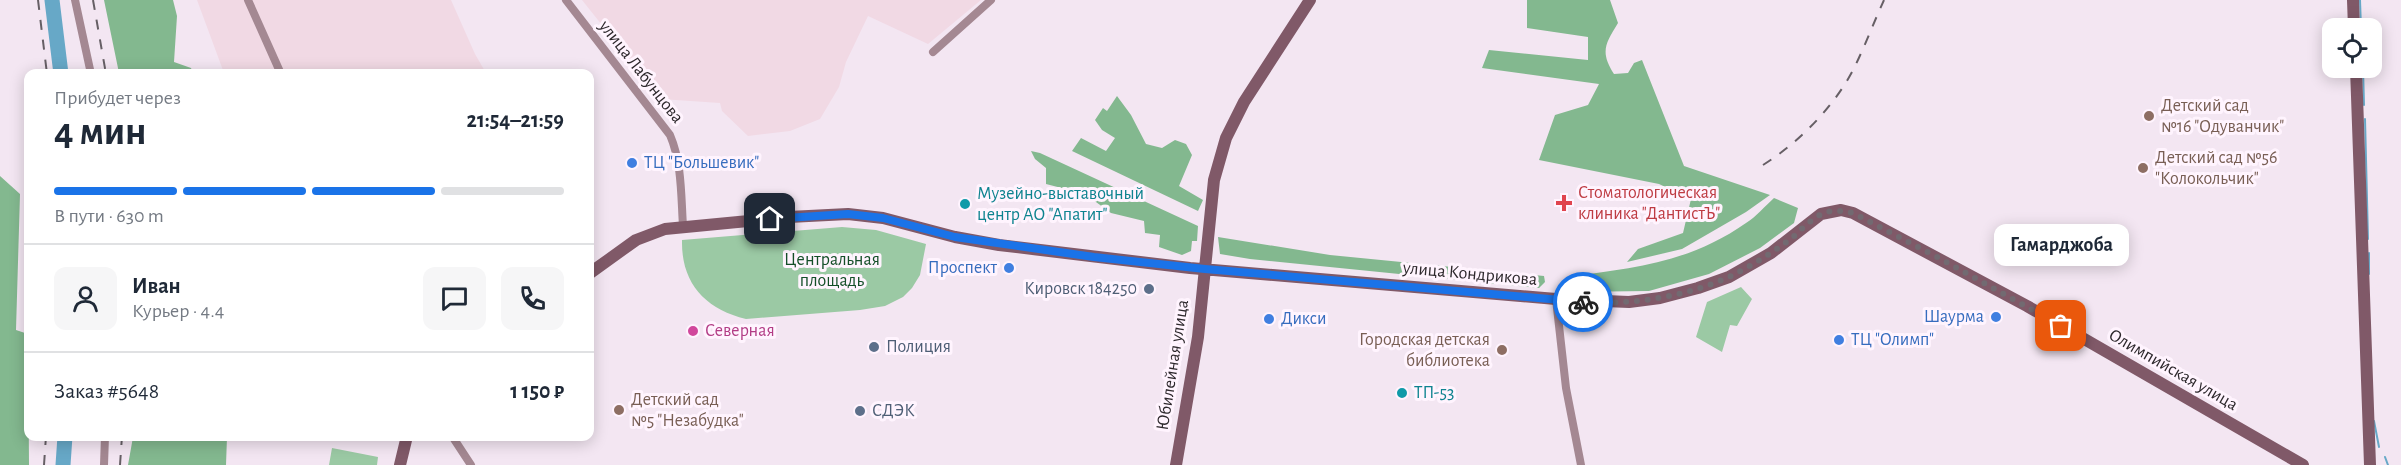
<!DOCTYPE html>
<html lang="ru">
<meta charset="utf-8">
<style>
body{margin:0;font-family:"Alegreya Sans",sans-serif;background:#f6f6f7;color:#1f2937;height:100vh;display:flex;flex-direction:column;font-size:22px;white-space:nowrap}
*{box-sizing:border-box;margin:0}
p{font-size:20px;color:#747a83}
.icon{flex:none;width:33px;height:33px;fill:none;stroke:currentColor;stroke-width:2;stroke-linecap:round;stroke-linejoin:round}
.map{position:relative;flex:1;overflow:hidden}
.details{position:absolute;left:24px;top:69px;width:570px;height:372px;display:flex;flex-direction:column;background:#fff;border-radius:12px;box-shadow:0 3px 15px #0003}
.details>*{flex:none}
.controls{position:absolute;left:2322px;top:18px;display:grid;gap:12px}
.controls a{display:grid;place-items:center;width:60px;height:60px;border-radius:12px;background:#fff;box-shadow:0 3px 15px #0003;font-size:30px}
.pin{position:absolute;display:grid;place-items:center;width:51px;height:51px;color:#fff;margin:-26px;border-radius:12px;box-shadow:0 3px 9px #0006}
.courier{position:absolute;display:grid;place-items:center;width:60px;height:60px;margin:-30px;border:4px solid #1a73e8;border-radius:50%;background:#fff;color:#222;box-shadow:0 2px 8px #0007}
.bubble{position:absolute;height:42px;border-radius:12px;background:#fff;box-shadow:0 3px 15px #0003;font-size:20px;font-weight:600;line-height:42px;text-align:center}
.summary em{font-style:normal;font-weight:600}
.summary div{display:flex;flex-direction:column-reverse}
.summary{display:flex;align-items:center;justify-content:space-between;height:102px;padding:0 30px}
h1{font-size:39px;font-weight:600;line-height:45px}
.bar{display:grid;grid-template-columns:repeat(4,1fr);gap:9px 6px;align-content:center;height:72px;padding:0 30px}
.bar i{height:8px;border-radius:4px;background:#e0e1e3}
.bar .on{background:#1a73e8}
.bar p{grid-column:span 4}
.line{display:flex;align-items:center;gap:15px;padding:0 30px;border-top:2px solid #e0e1e3}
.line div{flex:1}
.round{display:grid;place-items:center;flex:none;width:63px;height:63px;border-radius:12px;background:#f6f6f7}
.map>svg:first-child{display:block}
.industrial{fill:#f1d9e4}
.green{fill:#9bc9a4}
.forest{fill:#83b88f}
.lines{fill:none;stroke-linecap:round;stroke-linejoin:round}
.stream{stroke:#67a8c7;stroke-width:2}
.river{stroke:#67a8c7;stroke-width:15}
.street{stroke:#a48892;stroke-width:8}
.secondary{stroke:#805968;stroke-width:12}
.rail{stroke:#665f65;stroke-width:2;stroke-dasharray:10 10;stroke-linecap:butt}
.done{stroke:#726a71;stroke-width:6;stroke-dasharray:0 10.8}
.route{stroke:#1a73e8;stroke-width:8}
.education-dot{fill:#8d6e63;stroke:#fff4fe;stroke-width:2}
.shop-dot{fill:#3f7fe0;stroke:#fff4fe;stroke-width:2}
.health-dot{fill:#e0444e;stroke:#fff4fe;stroke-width:2}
.culture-dot{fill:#0f9aa8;stroke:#fff4fe;stroke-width:2}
.service-dot{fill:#5c6f8a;stroke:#fff4fe;stroke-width:2}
.hotel-dot{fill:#d1479c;stroke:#fff4fe;stroke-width:2}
.labels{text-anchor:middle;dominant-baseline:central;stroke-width:6;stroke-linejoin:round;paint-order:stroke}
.street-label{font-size:18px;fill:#2d282c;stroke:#fff4fe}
.education-label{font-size:18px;fill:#785e54;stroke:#fff4fe;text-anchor:start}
.shop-label{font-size:18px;fill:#366cbe;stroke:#fff4fe;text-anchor:start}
.health-label{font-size:18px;fill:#be3a42;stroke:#fff4fe;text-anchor:start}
.culture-label{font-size:18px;fill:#0d838f;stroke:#fff4fe;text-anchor:start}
.park-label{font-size:18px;fill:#134e27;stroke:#fff4fe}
.service-label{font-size:18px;fill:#4e5e75;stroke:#fff4fe;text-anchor:start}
.hotel-label{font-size:18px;fill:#b23c85;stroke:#fff4fe;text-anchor:start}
</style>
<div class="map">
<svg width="2401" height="465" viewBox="0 0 2401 465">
<rect width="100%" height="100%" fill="#f3e6f2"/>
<path class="industrial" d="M197,0H451L475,54L486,73H224Z
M582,0H981L928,44L868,16L846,62L839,87L820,119L790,131L748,136L722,111L720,103L661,99Z"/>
<path class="green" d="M842,227L876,230L926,244L920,275L912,288L903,297L885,306L860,310L746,319C705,309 681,283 682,240Z
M1741,287L1752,299L1737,326L1730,325L1722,352L1696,337L1707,302Z
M332,448L378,457L377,465H329Z"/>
<path class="forest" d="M104,0H173L177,16L174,62L191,68L193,73H119Z
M1527,0H1610L1618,23C1605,44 1600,52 1614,74L1628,73L1634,63L1642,60L1684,166L1770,195L1746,212L1682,249L1627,262L1638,249L1683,233L1691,199L1659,184L1539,160L1555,115L1588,105L1599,84L1482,68L1489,50L1588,60V37L1527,28Z
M1117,96L1131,115L1146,144L1162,148L1175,140L1186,144L1192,155L1179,186L1203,200L1198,211L1072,151L1081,138L1106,151L1115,138L1102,130L1095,120L1103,108L1107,111Z
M1031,151L1040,153L1198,226L1197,241H1192L1191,251L1182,255L1159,247L1160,235L1145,233L1144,221L1111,213L1085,194L1046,184V168L1035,159Z
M0,176L20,194L16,330L28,334L29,465H0Z
M1774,198L1798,208L1794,223L1760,248L1709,274L1649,291L1568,292L1567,277C1633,268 1689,263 1746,223C1756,217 1765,206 1774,198Z
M1218,237L1330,255L1544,276L1545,282L1539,288L1250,259L1220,254Z
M133,437H227L226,465H128Z"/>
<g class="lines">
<path class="stream" d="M2360,0L2361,28
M2363,68L2364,105
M2365,119L2368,239
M2369,253V274
M2374,421L2379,447
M2385,457L2388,465"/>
<path class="river" d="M52,0L61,74
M63,465L65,436"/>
<path class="street" d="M75,0L91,74
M248,0L281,74
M566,0L670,135C682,163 681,196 683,226
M933,52L991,0
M1556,299L1566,388L1581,465
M452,436L471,465
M104,465L105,436"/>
<path class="secondary" d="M2353,0L2354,28
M2356,68L2370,465
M590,273L636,240L665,229L789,217L848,214L883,218L955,237L999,245L1190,268L1556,299L1629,302L1660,298L1698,288L1729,277L1771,253L1821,214L1841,210L1853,213L2027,306L2303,465
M400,465L407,436
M1176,465L1198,337L1214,180L1226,138L1244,102L1310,0"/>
<path class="rail" d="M38,0L47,74
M93,0L106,74
M1763,165C1798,143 1832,109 1852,72C1864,49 1873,24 1884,0
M44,465L46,436
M120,465L122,436"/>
</g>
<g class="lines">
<path class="done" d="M1583,302C1632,305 1686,297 1731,276C1753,265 1774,252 1793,237C1802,229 1811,219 1822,214C1832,209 1842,211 1853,213L1939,258L2061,326"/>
<path class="route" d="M770,219L848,214L883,218L955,237L1094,257L1205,269L1583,302"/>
</g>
<g class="education-dot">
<circle cx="2149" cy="116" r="6"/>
<circle cx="2143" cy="168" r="6"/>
<circle cx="1502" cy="350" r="6"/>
<circle cx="619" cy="410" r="6"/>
</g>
<g class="shop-dot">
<circle cx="632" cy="163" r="6"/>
<circle cx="1009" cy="268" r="6"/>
<circle cx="1996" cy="317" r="6"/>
<circle cx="1269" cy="319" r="6"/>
<circle cx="1839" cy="340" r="6"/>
</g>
<path class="health-dot" d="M1561 194h6v6h6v6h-6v6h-6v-6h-6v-6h6z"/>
<g class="culture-dot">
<circle cx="965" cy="204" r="6"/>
<circle cx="1402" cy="393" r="6"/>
</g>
<g class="service-dot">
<circle cx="1149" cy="289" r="6"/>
<circle cx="874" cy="347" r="6"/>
<circle cx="860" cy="411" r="6"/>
</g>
<circle class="hotel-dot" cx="693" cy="331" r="6"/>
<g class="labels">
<g class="street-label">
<text transform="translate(641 72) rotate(52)">улица Лабунцова</text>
<text transform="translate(1470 274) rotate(5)">улица Кондрикова</text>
<text transform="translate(1173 365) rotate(-81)">Юбилейная улица</text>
<text transform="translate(2173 370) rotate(30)">Олимпийская улица</text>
</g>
<g class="education-label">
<text x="2161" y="106">Детский сад<tspan x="2161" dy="21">№16 "Одуванчик"</tspan></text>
<text x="2155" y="158">Детский сад №56<tspan x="2155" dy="21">"Колокольчик"</tspan></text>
<text x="1490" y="340" text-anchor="end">Городская детская<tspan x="1490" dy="21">библиотека</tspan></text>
<text x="631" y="400">Детский сад<tspan x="631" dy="21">№5 "Незабудка"</tspan></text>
</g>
<g class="shop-label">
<text x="644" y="163">ТЦ "Большевик"</text>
<text x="997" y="268" text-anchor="end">Проспект</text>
<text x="1984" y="317" text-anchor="end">Шаурма</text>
<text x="1281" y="319">Дикси</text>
<text x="1851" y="340">ТЦ "Олимп"</text>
</g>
<g class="health-label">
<text x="1578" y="193">Стоматологическая<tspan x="1578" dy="21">клиника "ДантистЪ"</tspan></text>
</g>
<g class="culture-label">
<text x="977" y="194">Музейно-выставочный<tspan x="977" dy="21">центр АО "Апатит"</tspan></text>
<text x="1414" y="393">ТП-53</text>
</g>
<g class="park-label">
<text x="832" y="260">Центральная<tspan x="832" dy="21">площадь</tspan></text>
</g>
<g class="service-label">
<text x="1137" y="289" text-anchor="end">Кировск 184250</text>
<text x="886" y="347">Полиция</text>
<text x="872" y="411">СДЭК</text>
</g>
<g class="hotel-label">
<text x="705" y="331">Северная</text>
</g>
</g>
</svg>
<div class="controls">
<a><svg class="icon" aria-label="locate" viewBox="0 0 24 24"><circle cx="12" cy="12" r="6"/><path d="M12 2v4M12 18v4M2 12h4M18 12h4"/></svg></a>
</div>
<div class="pin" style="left:2061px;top:326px;background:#ea580c"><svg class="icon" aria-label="bag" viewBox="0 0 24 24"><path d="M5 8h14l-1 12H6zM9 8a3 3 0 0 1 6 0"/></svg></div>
<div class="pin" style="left:770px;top:219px;background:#1f2937"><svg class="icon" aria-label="home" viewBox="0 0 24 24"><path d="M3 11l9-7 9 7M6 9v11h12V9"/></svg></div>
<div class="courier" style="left:1583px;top:302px"><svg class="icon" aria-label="bike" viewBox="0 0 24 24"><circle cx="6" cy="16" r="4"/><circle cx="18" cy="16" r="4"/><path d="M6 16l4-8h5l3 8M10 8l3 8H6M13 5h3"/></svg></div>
<div class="bubble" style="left:1994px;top:224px;width:135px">Гамарджоба</div>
<section class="details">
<div class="summary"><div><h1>4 мин</h1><p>Прибудет через</p></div><em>21:54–21:59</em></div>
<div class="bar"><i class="on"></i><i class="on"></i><i class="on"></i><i></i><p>В пути · 630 m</p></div>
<div class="line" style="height:108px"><a class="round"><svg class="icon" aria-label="person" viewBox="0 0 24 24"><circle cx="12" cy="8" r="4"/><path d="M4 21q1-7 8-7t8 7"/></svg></a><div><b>Иван</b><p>Курьер · 4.4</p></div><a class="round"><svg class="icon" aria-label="chat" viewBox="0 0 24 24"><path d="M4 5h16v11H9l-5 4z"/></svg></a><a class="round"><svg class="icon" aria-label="phone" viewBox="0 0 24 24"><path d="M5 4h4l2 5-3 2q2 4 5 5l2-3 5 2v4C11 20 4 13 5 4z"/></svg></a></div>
<div class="line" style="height:78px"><div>Заказ #5648</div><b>1 150 ₽</b></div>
</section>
</div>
